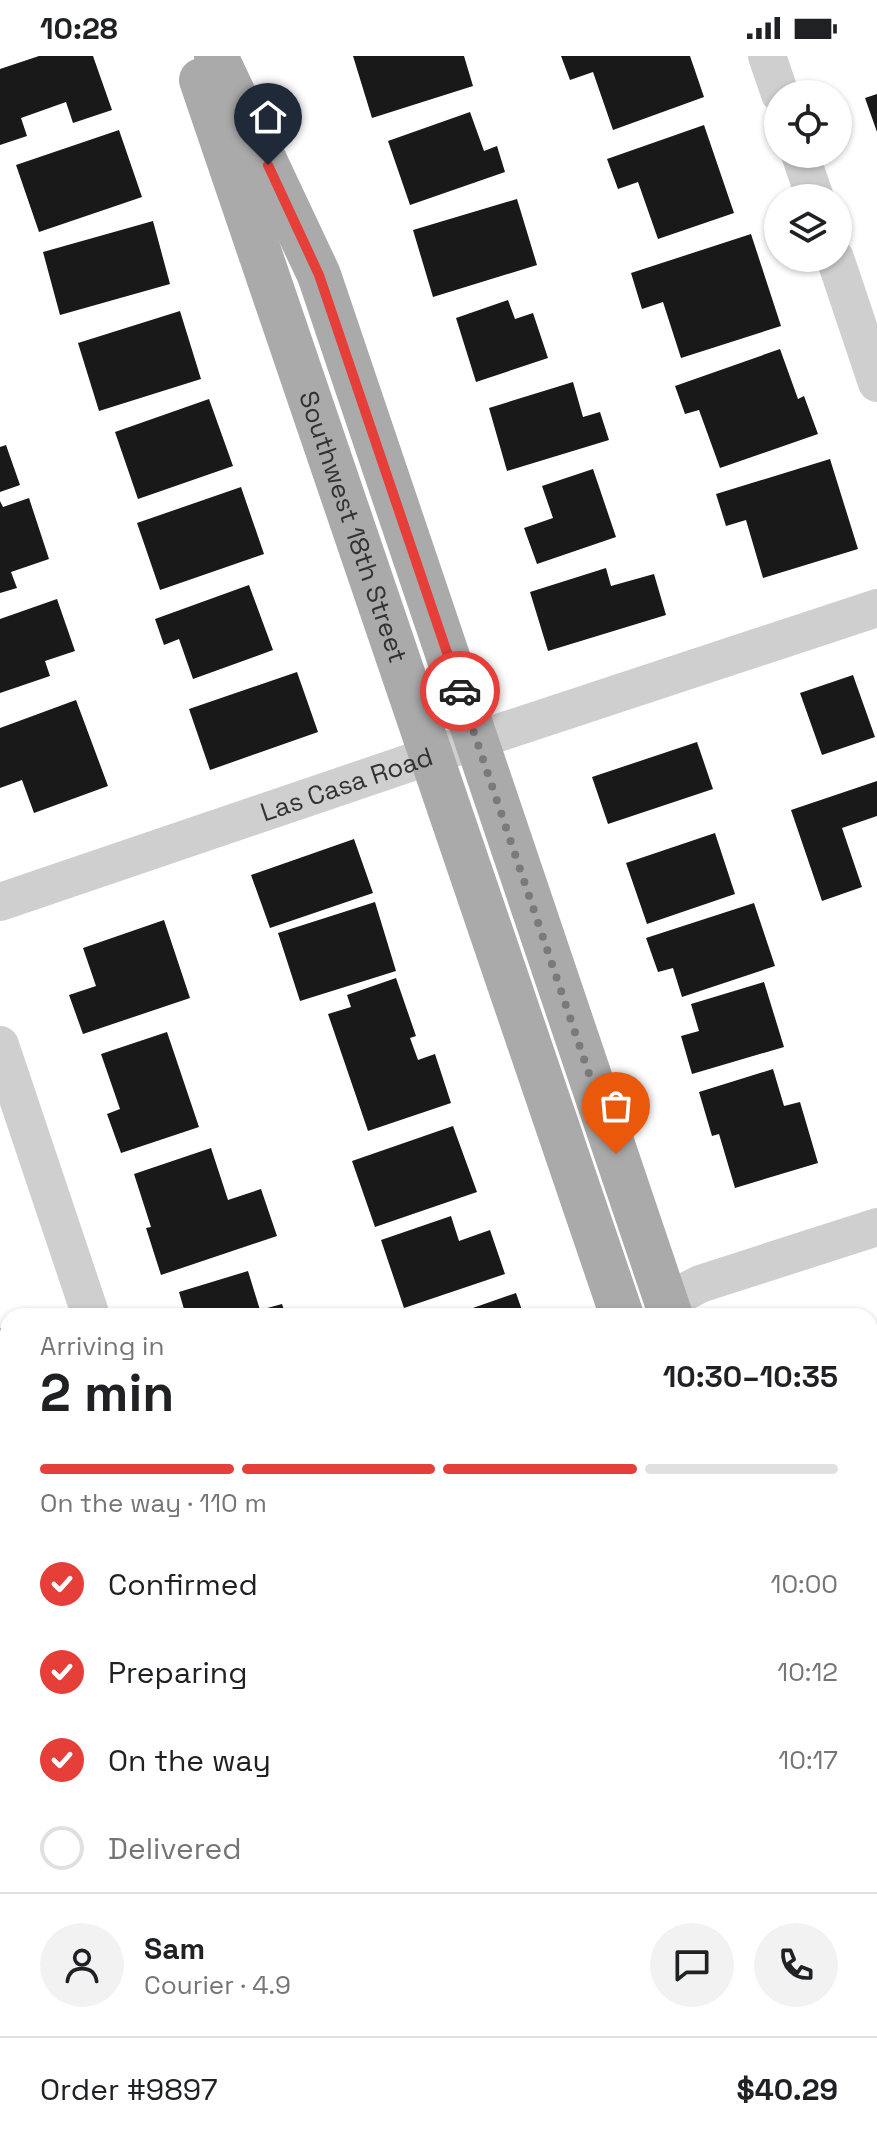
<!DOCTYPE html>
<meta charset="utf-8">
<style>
body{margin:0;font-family:"Space Grotesk",sans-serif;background:#f2f2f2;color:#202124;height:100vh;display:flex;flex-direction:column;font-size:30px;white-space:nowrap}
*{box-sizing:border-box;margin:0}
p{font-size:26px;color:#757577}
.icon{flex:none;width:44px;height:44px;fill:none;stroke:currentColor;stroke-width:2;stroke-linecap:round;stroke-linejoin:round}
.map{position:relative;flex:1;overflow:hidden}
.details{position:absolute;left:0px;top:1252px;width:878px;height:848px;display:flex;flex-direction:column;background:#fff;border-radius:24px 24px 0 0;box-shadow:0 2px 6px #0004}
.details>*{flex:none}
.buttons{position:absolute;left:764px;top:24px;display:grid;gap:16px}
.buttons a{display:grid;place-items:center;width:88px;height:88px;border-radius:50%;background:#fff;box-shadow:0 2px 6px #0004;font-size:40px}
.pin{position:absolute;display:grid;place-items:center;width:68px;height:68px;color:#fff;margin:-82px -34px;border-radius:50% 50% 50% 0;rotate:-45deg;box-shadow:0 0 8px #0007}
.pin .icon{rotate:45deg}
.courier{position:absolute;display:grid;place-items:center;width:80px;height:80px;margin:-40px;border:6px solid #e63e38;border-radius:50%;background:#fff;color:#222;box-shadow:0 2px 10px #0007}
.head em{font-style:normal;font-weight:800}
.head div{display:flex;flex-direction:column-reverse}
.head{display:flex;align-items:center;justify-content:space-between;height:136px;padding:0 40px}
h1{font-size:52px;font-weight:800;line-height:60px}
.bar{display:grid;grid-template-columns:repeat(4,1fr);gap:12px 8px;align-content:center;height:96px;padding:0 40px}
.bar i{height:10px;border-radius:6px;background:#e0e0e0}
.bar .on{background:#e63e38}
.bar p{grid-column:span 4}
.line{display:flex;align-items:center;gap:20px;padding:0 40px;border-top:2px solid #e0e0e0}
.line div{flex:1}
.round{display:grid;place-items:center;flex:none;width:84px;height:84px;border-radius:42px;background:#f2f2f2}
ol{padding:0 40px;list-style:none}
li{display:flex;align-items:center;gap:24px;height:88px}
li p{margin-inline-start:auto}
li .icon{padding:8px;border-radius:50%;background:#e63e38;color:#fff;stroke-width:4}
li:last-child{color:#757577}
li i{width:44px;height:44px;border:4px solid #e0e0e0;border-radius:50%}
.status{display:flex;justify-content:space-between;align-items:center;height:56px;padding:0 40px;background:#fff;direction:ltr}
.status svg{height:22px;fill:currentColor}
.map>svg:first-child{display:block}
.building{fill:#191919}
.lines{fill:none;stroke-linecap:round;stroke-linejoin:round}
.minor{stroke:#cfcfcf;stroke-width:38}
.major{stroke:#aaa;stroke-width:44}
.done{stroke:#7a7a7a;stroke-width:8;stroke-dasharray:0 14.4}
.route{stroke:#e63e38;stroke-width:10}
.labels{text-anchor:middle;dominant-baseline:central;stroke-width:8;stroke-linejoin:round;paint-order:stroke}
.street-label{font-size:26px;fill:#323232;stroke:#fff}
</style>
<div class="status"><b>10:28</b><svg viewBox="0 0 49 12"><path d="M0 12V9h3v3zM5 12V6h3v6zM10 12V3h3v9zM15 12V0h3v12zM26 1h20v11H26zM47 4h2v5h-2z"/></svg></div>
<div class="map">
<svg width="877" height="2100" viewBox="0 0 877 2100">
<rect width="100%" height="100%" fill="#fff"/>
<path class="building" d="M39,0H93L112,54L73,67L66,46L21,62L27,80L0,89V13Z
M353,0H464L473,30L372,62Z
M561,0H690L704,41L613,74L593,16L570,24Z
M877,38V76L865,42Z
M470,56L484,95L497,90L505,116L410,149L388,85Z
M704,69L734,157L658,183L638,126L618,133L607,103Z
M119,74L142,141L39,176L16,109Z
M517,143L537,209L433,241L413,174Z
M153,165L170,228L60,259L43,196Z
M751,178L781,270L681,302L663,246L642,253L631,217Z
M508,244L515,263L533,257L548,302L476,326L456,262Z
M180,255L201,323L99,355L78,287Z
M780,293L798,343L804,340L818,378L720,412L699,354L685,358L675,330Z
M573,326L583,361L600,356L609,384L507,415L489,352Z
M209,343L233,410L138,443L115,376Z
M6,389L20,429L0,436V391Z
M830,403L858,493L763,522L746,464L726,470L716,438Z
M593,413L616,481L537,508L524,472L553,462L542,430Z
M241,431L264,498L160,534L137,467Z
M29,442L49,503L11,516L17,532L0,537V445L3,451Z
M606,512L611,530L654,518L666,559L548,595L530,536Z
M249,529L273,594L193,623L179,583L164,589L155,563Z
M57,543L75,595L45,605L50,620L0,637V563Z
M297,616L318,676L210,714L189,653Z
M853,619L875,681L822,699L800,637Z
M76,644L108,730L34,757L22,724L0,732V672Z
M697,686L713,733L608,768L592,721Z
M877,725V760L842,772L862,831L822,845L791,754Z
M715,777L735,838L647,868L626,807Z
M354,783L373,837L270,872L251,819Z
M375,846L396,915L300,945L278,877Z
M754,847L775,910L682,941L673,912L658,916L646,882Z
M164,864L190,942L83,978L69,939L96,930L83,892Z
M396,922L416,980L410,982L418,1004L435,998L451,1047L368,1075L328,958L351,951L347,939Z
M764,926L784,991L692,1018L681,980L699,975L691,948Z
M167,976L199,1071L121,1097L107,1058L120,1053L101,998Z
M773,1013L784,1050L800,1046L818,1107L735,1132L719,1078L712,1080L699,1036Z
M453,1070L477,1136L375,1171L352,1105Z
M211,1092L228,1144L261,1133L277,1180L161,1219L146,1172L151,1171L134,1118Z
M451,1160L459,1185L490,1174L505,1218L404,1252L381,1184Z
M248,1215L260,1254L282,1248L286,1260H186L179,1236Z
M516,1237L524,1260H450Z
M8,1269V1373L0,1376V1272Z
M8,1407V1493L0,1496V1410Z
M1,1896L8,1919V1931L0,1933Z
M6,1996L8,2046L0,2049V1998Z
M207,2092H303L306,2100H210Z
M482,2092H558L561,2100H460Z
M752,2092H791L794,2100H729Z"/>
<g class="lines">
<g class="minor">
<path d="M767,0L780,38"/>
<path d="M800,98L815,142"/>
<path d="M835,202L877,327"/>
<path id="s1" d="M0,846L477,684L877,552"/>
<path d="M0,989L91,1260"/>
<path d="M666,1246L700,1228L877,1171"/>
<path d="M870,1463L877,1461"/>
<path d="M0,1754L8,1751"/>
<path d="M371,2092L374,2100"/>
</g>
<g class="major">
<path d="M216,0L319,219L671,1260"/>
<path id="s2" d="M201,24L622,1260"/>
<path d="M870,1848L877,1868"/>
<path d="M870,1998L877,2019"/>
</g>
</g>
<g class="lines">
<path class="done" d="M460,635L616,1098"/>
<path class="route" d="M268,109L319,219L460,635"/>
</g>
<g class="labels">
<g class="street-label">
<text stroke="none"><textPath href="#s2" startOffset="472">Southwest 18th Street</textPath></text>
<text stroke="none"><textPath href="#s1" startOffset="366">Las Casa Road</textPath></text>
</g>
</g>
</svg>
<div class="buttons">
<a><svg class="icon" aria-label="locate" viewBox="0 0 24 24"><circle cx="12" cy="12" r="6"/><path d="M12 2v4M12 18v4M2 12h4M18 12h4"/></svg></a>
<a><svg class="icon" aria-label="layers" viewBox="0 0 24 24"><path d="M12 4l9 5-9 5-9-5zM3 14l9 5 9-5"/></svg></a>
</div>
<div class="pin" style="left:616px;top:1098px;background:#ea580c"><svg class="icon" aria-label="bag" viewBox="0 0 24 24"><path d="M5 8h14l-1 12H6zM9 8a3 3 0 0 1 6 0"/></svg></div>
<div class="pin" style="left:268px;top:109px;background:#1f2937"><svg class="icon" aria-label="home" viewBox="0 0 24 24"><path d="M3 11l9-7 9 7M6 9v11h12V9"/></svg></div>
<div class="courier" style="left:460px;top:635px"><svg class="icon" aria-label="car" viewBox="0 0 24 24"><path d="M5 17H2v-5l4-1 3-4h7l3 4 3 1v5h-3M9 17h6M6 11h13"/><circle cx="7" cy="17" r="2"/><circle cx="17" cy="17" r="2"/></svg></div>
<section class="details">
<div class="head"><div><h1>2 min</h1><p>Arriving in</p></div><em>10:30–10:35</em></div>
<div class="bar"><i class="on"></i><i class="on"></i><i class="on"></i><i></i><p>On the way · 110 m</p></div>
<ol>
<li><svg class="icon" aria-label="check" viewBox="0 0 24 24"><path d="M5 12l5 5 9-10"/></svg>Confirmed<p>10:00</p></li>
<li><svg class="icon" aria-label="check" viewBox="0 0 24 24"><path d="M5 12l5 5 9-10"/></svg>Preparing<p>10:12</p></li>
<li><svg class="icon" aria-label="check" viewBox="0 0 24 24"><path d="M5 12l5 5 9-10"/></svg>On the way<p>10:17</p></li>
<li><i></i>Delivered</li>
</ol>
<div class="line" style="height:144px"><a class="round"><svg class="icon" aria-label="person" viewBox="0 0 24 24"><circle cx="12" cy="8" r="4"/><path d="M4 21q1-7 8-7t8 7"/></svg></a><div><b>Sam</b><p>Courier · 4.9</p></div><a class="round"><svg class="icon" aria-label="chat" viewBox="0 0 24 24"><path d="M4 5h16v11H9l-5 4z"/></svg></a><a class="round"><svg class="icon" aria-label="phone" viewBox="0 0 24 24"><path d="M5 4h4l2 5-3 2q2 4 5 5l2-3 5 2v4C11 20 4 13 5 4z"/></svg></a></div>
<div class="line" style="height:104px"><div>Order #9897</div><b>$40.29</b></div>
</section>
</div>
